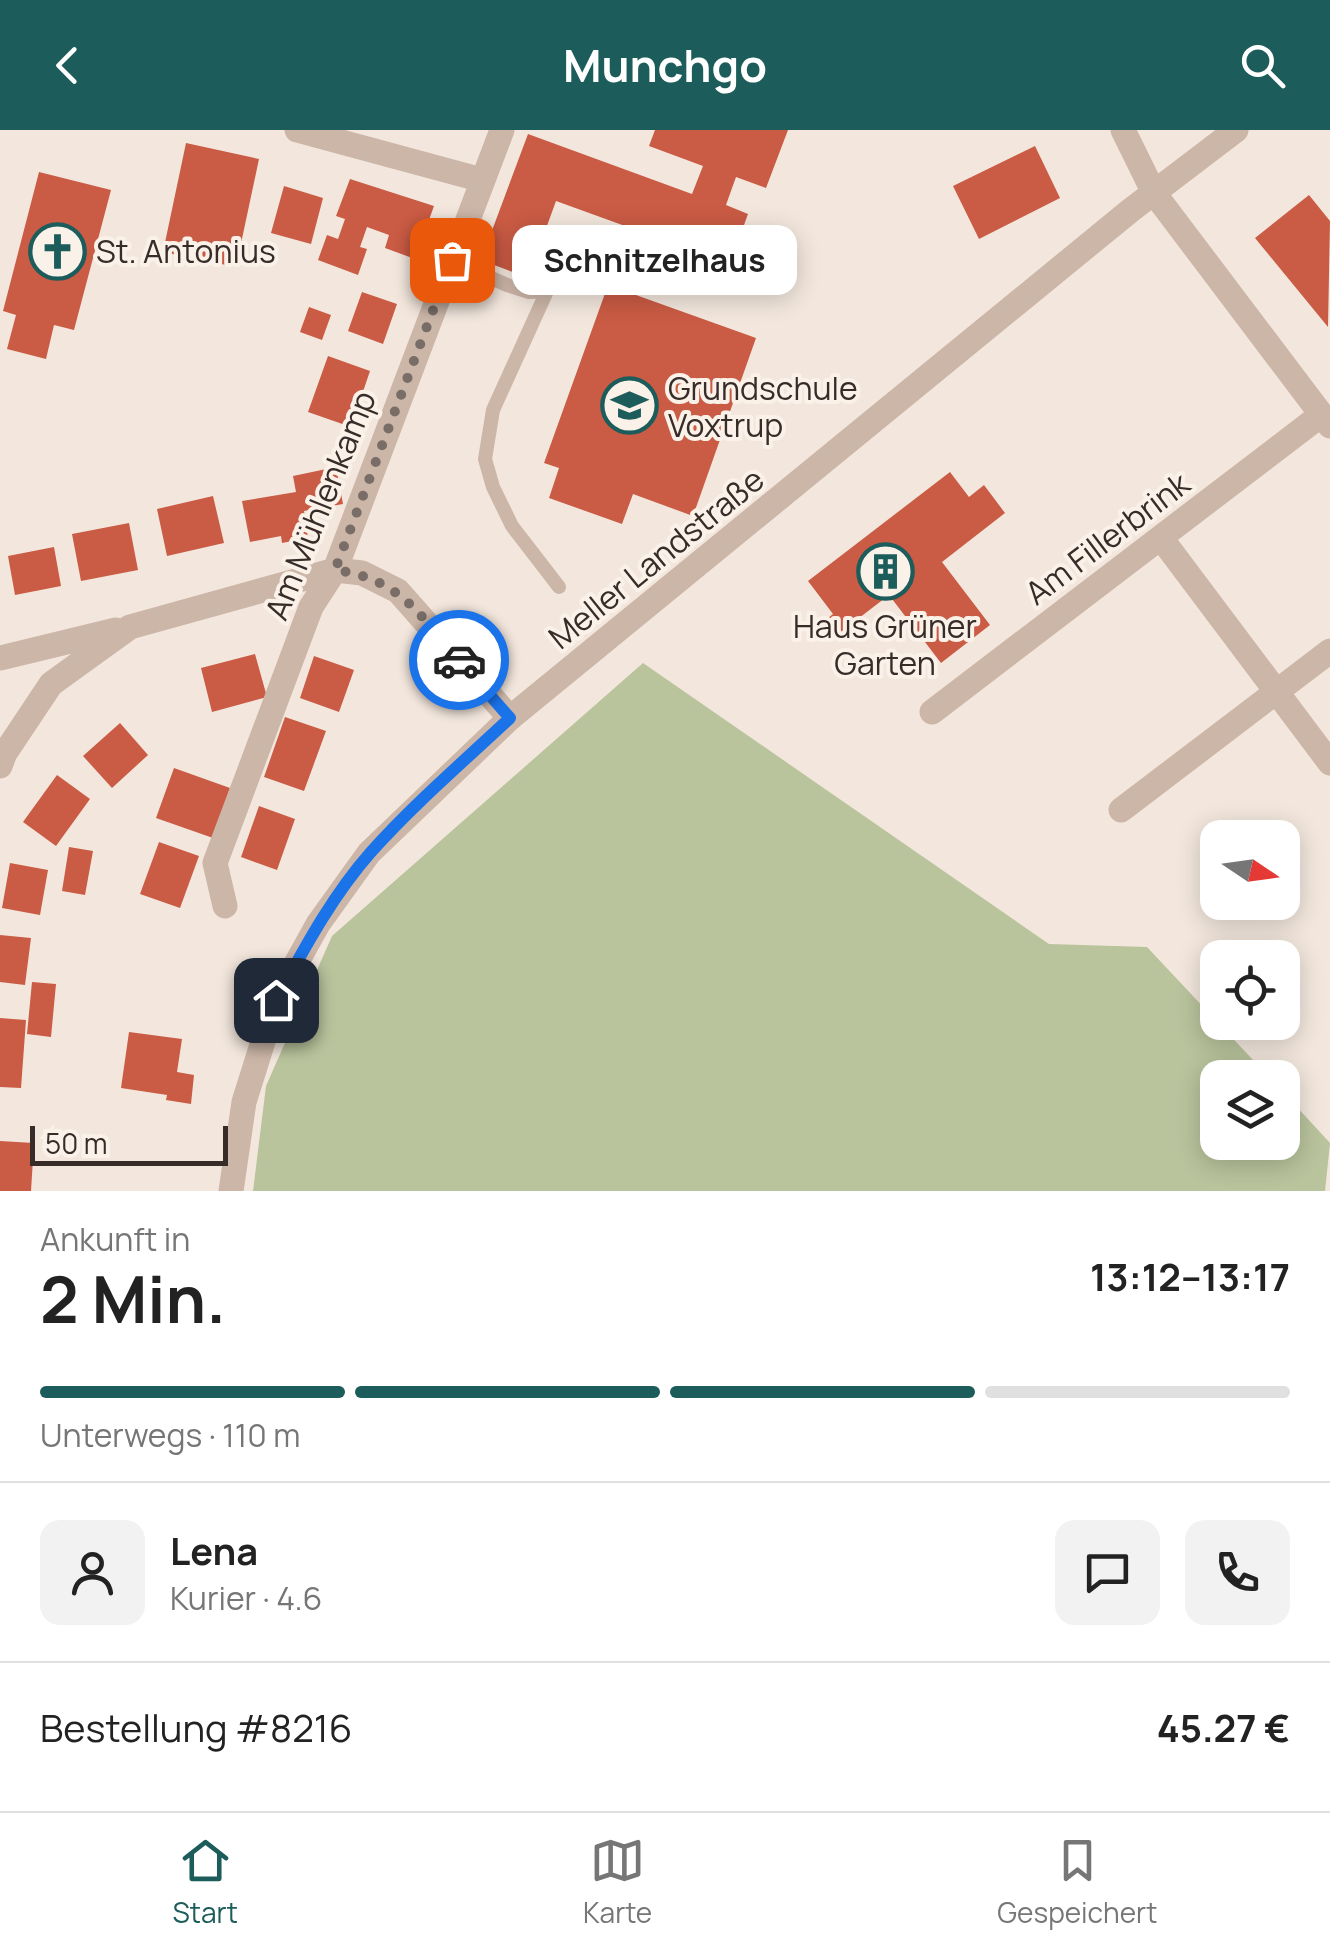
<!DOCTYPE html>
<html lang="de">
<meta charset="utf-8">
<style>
body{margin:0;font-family:Manrope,sans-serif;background:#f2f2f2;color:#222;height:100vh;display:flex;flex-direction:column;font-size:38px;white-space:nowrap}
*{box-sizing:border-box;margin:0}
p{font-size:32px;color:#767676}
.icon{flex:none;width:55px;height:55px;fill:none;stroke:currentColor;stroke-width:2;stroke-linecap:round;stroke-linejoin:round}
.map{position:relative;height:1061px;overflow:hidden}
.drawer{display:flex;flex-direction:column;background:#fff;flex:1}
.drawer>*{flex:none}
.needle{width:65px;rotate:103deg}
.controls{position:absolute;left:1200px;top:690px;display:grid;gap:20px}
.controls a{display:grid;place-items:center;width:100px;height:100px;border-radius:20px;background:#fff;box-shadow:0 5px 25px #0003;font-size:50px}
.scale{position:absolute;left:30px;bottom:25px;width:198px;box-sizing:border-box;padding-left:10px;border:5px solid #382c28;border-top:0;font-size:28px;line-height:35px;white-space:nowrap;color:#382c28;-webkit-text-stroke:8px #faf1e9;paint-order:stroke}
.pin{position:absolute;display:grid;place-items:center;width:85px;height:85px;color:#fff;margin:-42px;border-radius:20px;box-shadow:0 5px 15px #0006}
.courier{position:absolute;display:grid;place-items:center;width:100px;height:100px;margin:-50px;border:8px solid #1a73e8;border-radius:50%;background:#fff;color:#222;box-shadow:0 2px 12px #0007}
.bubble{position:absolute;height:70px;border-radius:20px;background:#fff;box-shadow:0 5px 25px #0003;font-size:32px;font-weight:700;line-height:70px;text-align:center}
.head em{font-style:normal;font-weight:700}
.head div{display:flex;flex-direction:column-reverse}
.head{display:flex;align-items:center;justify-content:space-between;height:170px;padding:0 40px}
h1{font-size:65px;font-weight:700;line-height:75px}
.bar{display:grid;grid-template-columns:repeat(4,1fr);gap:15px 10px;align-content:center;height:120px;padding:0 40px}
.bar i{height:12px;border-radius:8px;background:#e0e0e0}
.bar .active{background:#1c5c5b}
.bar p{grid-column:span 4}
.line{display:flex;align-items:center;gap:25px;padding:0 40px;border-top:2px solid #e0e0e0}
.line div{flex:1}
.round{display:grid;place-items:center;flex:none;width:105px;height:105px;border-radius:20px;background:#f2f2f2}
header{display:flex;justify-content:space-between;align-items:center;height:130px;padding:0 40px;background:#1c5c5b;color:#fff;font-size:45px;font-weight:700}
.menu{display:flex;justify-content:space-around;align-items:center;height:140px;border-top:2px solid #e0e0e0;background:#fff;font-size:28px;color:#767676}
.menu a{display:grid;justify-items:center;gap:5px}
.menu .active{color:#1c5c5b}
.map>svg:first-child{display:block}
.green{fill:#b9c39c}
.building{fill:#ca5b44}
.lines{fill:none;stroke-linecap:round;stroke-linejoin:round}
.service{stroke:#ccb6a8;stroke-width:14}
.minor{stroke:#ccb6a8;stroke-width:25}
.tertiary{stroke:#ccb6a8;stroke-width:25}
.done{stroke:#796d67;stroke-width:10;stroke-dasharray:0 18}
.route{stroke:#1a73e8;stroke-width:12}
.labels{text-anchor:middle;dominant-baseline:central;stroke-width:8;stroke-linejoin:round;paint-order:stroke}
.poi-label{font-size:32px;fill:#382c28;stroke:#faf1e9;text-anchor:start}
.street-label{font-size:32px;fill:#382c28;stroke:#faf1e9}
</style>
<header><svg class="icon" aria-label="back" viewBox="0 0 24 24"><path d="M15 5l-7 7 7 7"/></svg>Munchgo<svg class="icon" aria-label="search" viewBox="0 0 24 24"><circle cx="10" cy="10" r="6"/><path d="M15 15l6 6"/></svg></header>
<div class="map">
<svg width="1330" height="1061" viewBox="0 0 1330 1061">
<rect width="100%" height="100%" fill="#f3e7dd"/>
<path class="green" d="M643,533L1049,814L1147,817L1269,947L1218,948V1012H1282L1283,962L1330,1013L1325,1061H253L266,956L332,806Z"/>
<path class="building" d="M655,0H788L766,58L736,47L726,75L748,84L730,134L556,71L528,148L481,130L528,4L692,64L703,36L649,16Z
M186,13L259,29L236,137L163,122Z
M1035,16L1060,68L979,109L953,56Z
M39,42L111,60L74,200L54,195L46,229L7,219L16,185L3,181Z
M350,49L434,76L415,129L385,118L389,105L367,97L360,117L367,119L358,145L318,130L327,105L338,109L345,89L336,86Z
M284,56L323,68L311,114L271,103Z
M1309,65L1330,91L1328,197L1255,108Z
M608,155L756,208L693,386L633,364L622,394L549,368L559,338L544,333Z
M362,162L397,174L383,214L348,201Z
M309,177L331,185L322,210L300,202Z
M328,226L370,241L351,297L308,282Z
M336,337L343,374L304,381L308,408L282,413L281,406L250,412L242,371L296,362L293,346Z
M950,342L969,367L984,355L1005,383L942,432L990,495L941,533L889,465L833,508L822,493L833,484L808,451Z
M213,366L224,413L167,426L157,379Z
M129,393L138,440L81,451L72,404Z
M54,417L61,456L15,465L8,426Z
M255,524L267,567L212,582L201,538Z
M314,526L354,540L339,582L300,568Z
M285,587L326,601L304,661L264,647Z
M120,593L148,625L112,658L83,626Z
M174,638L230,658L213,708L156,688Z
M57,645L90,669L56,716L23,692Z
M259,676L295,689L277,740L241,727Z
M159,712L199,726L180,778L140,764Z
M69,717L93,721L85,765L62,761Z
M10,733L48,740L40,785L2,778Z
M0,805L31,808L25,855L0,852Z
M32,852L56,854L51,907L27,904Z
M0,888L26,890L21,958L0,957Z
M129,902L182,909L177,942L194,945L191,974L166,970L167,965L121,958Z
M0,1011L34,1013L31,1061H0Z"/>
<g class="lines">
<path class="service" d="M451,130L507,155L529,162L547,161L588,121L601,120L697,150
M547,161L493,280L485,329L493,357L512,396L559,457"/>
<path class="minor" d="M297,0L482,50
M1123,0L1154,63L1330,296
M1161,408L1330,633
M0,528L116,500
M932,582L1321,285
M0,636L5,623L51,554L130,497L335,440L362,443L398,461L510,588
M1121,680L1330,521
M225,776L215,733L311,477L335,440L502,0"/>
<path class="tertiary" d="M231,1061L244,972L276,870L318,794L369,723L510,588L1131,80L1236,0"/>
</g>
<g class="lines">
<path class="done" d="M452,130L335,440C400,449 419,484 459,530"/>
<path class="route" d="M276,870C304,819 332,766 371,722C414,674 463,632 510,588L459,530"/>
</g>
<defs>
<symbol id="church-ring" viewBox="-11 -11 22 22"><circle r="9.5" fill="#faf1e9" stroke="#1c5c5b" stroke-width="1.5"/><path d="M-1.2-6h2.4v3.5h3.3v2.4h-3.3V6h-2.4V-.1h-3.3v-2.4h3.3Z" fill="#1c5c5b"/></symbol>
<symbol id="school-ring" viewBox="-11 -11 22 22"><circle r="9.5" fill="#faf1e9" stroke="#1c5c5b" stroke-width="1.5"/><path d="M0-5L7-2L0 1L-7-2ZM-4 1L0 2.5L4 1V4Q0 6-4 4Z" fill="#1c5c5b"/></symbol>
<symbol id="building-ring" viewBox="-11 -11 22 22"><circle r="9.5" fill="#faf1e9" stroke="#1c5c5b" stroke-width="1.5"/><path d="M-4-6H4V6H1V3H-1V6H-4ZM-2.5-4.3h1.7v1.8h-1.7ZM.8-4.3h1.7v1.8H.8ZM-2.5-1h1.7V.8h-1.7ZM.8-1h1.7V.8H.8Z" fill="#1c5c5b"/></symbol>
</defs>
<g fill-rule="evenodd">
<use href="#church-ring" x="26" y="90" width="63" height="63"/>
<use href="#school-ring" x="598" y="244" width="63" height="63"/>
<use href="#building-ring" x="854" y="410" width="63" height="63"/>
</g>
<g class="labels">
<g class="poi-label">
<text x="96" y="121">St. Antonius</text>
<text x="668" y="258">Grundschule<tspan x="668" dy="37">Voxtrup</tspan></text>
<text x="885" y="496" text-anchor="middle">Haus Grüner<tspan x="885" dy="37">Garten</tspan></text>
</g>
<g class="street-label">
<text transform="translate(320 375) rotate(-68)">Am Mühlenkamp</text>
<text transform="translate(1107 408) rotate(-37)">Am Fillerbrink</text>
<text transform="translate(656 428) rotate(-39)">Meller Landstraße</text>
</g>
</g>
</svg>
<div class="controls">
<a><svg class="needle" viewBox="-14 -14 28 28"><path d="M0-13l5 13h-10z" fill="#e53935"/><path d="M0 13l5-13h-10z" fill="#767676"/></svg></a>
<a><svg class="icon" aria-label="locate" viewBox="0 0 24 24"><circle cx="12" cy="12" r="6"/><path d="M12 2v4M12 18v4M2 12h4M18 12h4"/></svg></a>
<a><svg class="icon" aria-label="layers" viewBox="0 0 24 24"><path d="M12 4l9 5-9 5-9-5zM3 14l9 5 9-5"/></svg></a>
</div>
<div class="scale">50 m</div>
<div class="pin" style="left:452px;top:130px;background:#ea580c"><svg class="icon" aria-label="bag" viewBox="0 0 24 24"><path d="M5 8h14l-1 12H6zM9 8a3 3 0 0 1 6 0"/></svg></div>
<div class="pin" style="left:276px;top:870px;background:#1f2937"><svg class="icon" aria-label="home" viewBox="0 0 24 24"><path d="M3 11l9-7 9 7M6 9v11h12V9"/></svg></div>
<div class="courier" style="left:459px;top:530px"><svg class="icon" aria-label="car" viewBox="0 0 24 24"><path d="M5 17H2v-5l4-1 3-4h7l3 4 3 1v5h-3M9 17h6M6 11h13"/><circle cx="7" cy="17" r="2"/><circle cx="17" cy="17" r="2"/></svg></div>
<div class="bubble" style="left:512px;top:95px;width:285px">Schnitzelhaus</div>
</div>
<section class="drawer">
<div class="head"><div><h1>2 Min.</h1><p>Ankunft in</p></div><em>13:12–13:17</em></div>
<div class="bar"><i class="active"></i><i class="active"></i><i class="active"></i><i></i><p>Unterwegs · 110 m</p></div>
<div class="line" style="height:180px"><a class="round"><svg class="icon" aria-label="person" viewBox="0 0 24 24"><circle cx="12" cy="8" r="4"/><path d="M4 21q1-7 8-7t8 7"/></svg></a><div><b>Lena</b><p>Kurier · 4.6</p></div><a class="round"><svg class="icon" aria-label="chat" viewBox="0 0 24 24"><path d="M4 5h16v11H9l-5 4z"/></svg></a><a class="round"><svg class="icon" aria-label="phone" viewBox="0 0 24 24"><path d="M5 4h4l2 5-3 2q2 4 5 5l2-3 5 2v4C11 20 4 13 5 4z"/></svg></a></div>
<div class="line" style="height:130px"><div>Bestellung #8216</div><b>45.27 €</b></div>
</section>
<nav class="menu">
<a class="active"><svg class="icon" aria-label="home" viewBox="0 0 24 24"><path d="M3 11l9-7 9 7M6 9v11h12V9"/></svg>Start</a>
<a><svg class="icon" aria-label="map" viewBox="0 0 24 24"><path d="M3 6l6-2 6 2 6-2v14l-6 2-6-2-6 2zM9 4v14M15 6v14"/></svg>Karte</a>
<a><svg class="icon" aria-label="saved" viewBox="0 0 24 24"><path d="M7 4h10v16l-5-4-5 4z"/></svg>Gespeichert</a>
</nav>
